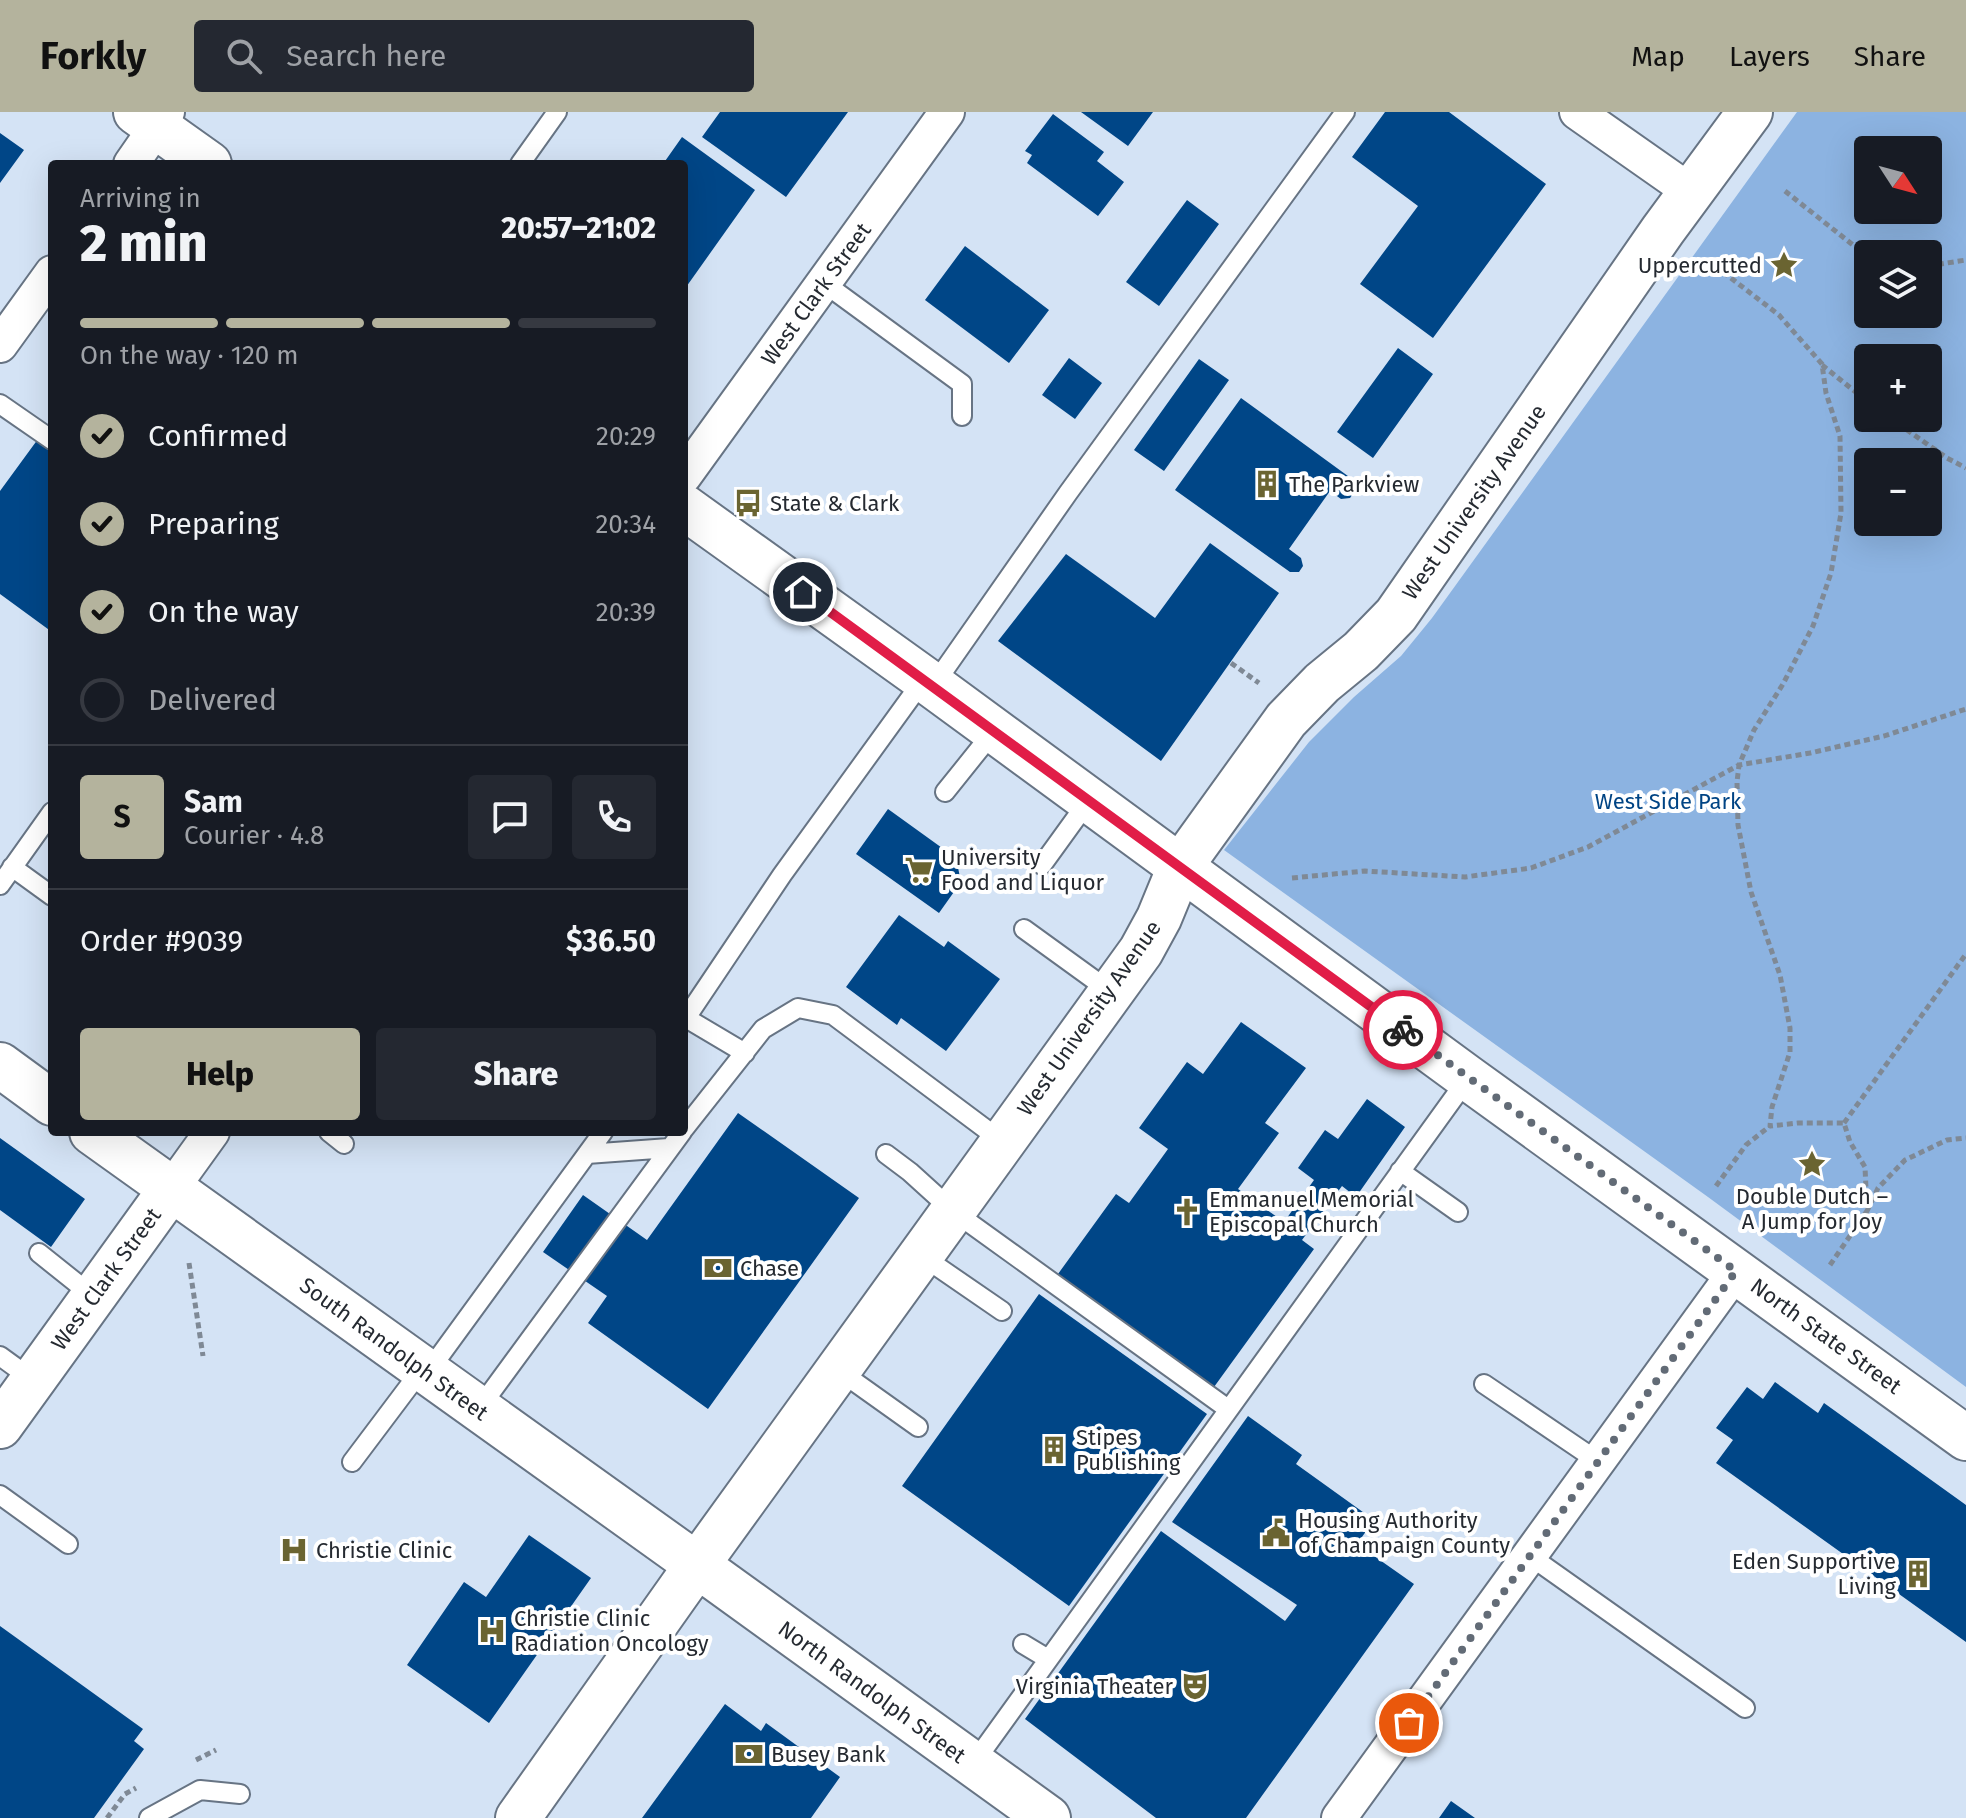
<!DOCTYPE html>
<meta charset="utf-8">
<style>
body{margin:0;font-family:"Fira Sans",sans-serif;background:#242831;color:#f1f3f6;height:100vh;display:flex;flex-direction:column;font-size:30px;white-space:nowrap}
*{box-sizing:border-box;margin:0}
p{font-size:26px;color:#9ea1a6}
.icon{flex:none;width:44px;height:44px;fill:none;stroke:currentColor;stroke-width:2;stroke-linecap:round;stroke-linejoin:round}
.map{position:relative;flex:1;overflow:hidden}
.drawer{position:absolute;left:48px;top:48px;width:640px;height:976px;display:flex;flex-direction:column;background:#171b24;border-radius:8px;box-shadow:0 8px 32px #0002}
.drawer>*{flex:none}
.needle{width:52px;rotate:126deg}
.fabs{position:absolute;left:1854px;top:24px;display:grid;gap:16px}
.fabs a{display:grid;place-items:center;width:88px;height:88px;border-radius:8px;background:#171b24;box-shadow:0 8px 32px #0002;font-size:40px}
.pin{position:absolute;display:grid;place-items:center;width:68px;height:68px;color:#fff;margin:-34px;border:4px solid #fff;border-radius:50%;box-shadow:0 2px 8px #0007}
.courier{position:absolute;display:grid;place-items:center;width:80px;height:80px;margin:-40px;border:6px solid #e11d48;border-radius:50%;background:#fff;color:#222;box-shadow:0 2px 10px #0007}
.head em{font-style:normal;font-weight:800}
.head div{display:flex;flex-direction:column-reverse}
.head{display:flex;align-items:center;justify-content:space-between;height:136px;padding:0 32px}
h1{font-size:52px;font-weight:800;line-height:60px}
.bar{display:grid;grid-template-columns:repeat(4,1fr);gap:12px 8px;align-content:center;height:96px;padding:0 32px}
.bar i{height:10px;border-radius:6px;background:#363941}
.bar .current{background:#b4b39d}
.bar p{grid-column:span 4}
.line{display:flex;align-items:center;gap:20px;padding:0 32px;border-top:2px solid #363941}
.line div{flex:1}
.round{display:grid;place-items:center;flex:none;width:84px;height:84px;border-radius:8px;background:#242831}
ol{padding:0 32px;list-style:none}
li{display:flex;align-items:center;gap:24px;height:88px}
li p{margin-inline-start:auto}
li .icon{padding:8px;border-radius:50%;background:#b4b39d;color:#111;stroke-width:4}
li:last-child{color:#9ea1a6}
li i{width:44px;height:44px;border:4px solid #363941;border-radius:50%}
.primary-button{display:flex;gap:16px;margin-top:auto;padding:16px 32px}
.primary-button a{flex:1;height:92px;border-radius:8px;background:#b4b39d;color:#111;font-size:32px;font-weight:800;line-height:92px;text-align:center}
.primary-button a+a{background:#242831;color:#f1f3f6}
header{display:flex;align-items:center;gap:48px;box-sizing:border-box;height:112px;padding:0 40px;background:#b4b39d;color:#111}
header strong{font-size:38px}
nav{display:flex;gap:44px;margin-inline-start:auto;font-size:28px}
.search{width:560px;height:72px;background:#242831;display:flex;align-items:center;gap:20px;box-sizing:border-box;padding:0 28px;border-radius:8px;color:#9ea1a6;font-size:30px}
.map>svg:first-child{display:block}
.green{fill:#8cb3e1;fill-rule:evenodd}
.building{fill:#004687}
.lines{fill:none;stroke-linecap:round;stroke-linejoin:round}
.lane-casing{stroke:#677484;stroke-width:22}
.street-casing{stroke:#677484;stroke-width:38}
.secondary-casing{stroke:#677484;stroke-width:48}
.primary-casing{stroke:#677484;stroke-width:48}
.path{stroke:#7f8995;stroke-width:5;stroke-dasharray:6 4;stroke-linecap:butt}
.lane{stroke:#fff;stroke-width:18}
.street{stroke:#fff;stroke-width:34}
.secondary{stroke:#fff;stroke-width:44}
.primary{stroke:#fff;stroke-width:44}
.done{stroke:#626b76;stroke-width:8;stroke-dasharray:0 14.4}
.route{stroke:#e11d48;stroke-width:10}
.labels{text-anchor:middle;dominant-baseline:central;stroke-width:8;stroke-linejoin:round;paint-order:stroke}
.poi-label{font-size:22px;fill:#252a31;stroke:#fff;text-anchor:start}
.street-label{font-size:22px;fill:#252a31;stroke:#fff}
.park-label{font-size:22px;fill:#004484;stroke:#fff}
</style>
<header>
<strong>Forkly</strong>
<div class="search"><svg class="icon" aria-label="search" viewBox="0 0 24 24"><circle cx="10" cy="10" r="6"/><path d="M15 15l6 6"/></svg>Search here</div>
<nav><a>Map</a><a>Layers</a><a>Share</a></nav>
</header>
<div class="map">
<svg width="1966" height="1706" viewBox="0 0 1966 1706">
<rect width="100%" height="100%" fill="#d4e3f5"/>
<path class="green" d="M1797,0H1966V1275L1708,1085L1224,738L1309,630L1354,585L1401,544L1432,506ZM1868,38H1928V98H1868ZM1868,142H1928V202H1868ZM1868,246H1928V306H1868ZM1868,350H1928V410H1868Z"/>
<path class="building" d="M720,0H848L786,85L702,25Z
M1081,0H1153L1128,34Z
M1385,0H1449L1546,72L1433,226L1360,172L1418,94L1352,45Z
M1053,2L1104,40L1097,49L1124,70L1098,104L1027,51L1032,43L1025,39Z
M0,21L24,38L0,71Z
M682,25L755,78L684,178V52H663Z
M1187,88L1219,112L1159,194L1126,170Z
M965,134L1049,198L1009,251L925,188Z
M1398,236L1433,262L1373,346L1337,320Z
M1069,246L1102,271L1075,307L1042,283Z
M1199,247L1229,268L1164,359L1134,338Z
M1241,286L1352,367L1355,379L1350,386L1341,387L1330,379L1289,437L1301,446L1303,454L1299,460H1290L1175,378Z
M38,327L52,337V520L0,482V379Z
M1210,431L1279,481L1161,649L998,529L1066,442L1155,506Z
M888,697L956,746L961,770L939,801L856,742Z
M899,803L944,835L948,829L1000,867L946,939L901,906L897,913L846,875Z
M1241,910L1306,956L1265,1011L1279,1021L1238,1077L1284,1110L1314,1068L1298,1056L1325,1018L1338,1027L1367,987L1405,1015L1356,1085L1342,1074L1302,1128L1314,1137L1214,1275L1058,1162L1116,1082L1129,1091L1168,1037L1139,1016L1187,950L1203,962Z
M738,1001L859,1086L708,1297L588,1211L607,1184L543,1140L583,1083L647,1128Z
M0,1026L85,1087L51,1135L0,1098Z
M1039,1182L1207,1302L1069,1494L902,1374Z
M1775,1270L1818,1301L1824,1291L1966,1393V1530L1716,1351L1733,1328L1716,1316L1747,1275L1763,1287Z
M1248,1304L1302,1343L1296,1352L1374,1408L1357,1432L1414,1472L1246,1706H1156L1025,1607L1161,1419L1285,1509L1297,1493L1172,1410Z
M529,1423L591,1466L489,1611L407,1553L464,1470L486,1485Z
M0,1514L143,1617L134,1629L144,1637L94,1706H0Z
M725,1592L761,1619L766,1611L840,1665L811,1706H642Z
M1451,1689L1475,1706H1439Z"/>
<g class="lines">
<defs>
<path id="lane" d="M520,52L557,0
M824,171L962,272V304
M0,292L52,328
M933,574L1068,381L1345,0
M945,680L994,619
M1042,753L1089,688
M12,755L52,784
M0,773L52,700
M1024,817L1111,880
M686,906L745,941
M684,909L782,763L924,567
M684,1017L763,917L798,896L833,903L1003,1030
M329,1020L344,1032
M587,1042L669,1036
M886,1042L910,1060L953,1099L1228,1297
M1400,1059L1458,1100
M39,1141L94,1185
M922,1144L1002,1199
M0,1244L33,1268
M838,1258L918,1315
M428,1260L603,1020
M1484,1272L1599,1350
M478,1298L682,1020
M352,1350L422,1257
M0,1383L68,1432
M1530,1444L1745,1596
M1023,1532L1048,1547
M973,1652L1468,966
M149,1706L200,1678L240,1682"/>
<path id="street" d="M1577,0L1691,80
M131,52L167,0
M0,233L52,161
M684,364L947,0
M171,1077L212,1020
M1339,1706L1736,1159"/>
<path id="secondary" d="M136,0L209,52
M684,395L924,567L1468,966L1966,1326
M0,953L52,991
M92,1020L697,1453
M0,1314L171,1077"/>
<path id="primary" d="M697,1453L1048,1706
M518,1706L697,1453L1141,839L1159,806L1180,755L1286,608L1322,571L1361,539L1396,503L1663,118L1750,0"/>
</defs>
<use href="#lane" class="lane-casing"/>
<use href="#street" class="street-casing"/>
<use href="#secondary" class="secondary-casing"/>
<use href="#primary" class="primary-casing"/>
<path class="path" d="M1785,79L1863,141L1868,143
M1928,154L1966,148
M1723,160L1779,203L1822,252L1826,281L1840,324L1841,401L1831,461L1813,514L1783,572L1754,618L1739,653L1737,670L1738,713L1751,780L1780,863L1790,916V940L1772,995L1770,1014L1798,1011H1844L1850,1030L1865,1055L1867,1099L1878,1076L1905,1048L1947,1028L1966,1026
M1822,253L1868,290
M1890,306L1947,346L1966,356
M1231,551L1259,571
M1292,766L1365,759L1465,765L1531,756L1588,735L1739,653L1810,641L1884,624L1966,597
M1844,1011L1966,842
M1716,1074L1746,1033L1770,1014
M189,1151L203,1244
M1830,1153L1867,1099
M196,1648L216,1638
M107,1706L125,1682L136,1676"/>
<use href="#lane" class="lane"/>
<use href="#street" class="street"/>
<use href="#secondary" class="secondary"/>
<use href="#primary" class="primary"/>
</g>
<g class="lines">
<path class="done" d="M1403,918L1736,1159L1409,1611"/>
<path class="route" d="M803,480L1403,918"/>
</g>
<defs>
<symbol id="sight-bare" viewBox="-9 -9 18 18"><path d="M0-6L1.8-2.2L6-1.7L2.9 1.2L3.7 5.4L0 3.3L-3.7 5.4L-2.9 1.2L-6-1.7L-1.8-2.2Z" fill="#6a6431" stroke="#fff" stroke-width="2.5" paint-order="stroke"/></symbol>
<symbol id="building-bare" viewBox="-9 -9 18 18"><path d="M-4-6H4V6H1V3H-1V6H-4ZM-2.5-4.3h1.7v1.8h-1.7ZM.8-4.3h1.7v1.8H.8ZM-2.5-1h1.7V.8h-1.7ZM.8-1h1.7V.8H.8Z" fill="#6a6431" stroke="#fff" stroke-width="2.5" paint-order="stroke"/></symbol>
<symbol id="bus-bare" viewBox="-9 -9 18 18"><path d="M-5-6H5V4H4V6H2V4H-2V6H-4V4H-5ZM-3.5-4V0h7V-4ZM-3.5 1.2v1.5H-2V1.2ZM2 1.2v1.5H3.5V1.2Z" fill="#6a6431" stroke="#fff" stroke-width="2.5" paint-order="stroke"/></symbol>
<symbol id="supermarket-bare" viewBox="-9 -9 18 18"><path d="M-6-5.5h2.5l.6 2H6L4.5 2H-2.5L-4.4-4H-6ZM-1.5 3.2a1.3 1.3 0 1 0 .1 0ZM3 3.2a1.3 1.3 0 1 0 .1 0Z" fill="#6a6431" stroke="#fff" stroke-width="2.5" paint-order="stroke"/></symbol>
<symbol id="church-bare" viewBox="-9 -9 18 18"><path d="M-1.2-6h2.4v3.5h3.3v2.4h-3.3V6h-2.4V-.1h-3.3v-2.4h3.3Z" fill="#6a6431" stroke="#fff" stroke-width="2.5" paint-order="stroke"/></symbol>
<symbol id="bank-bare" viewBox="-9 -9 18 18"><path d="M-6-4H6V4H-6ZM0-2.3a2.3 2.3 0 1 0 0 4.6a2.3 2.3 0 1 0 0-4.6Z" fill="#6a6431" stroke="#fff" stroke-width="2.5" paint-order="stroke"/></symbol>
<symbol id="civic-bare" viewBox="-9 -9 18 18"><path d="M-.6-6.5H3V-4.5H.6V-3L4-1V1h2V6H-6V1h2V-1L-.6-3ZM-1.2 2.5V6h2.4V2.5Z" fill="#6a6431" stroke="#fff" stroke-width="2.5" paint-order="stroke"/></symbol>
<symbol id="hospital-bare" viewBox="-9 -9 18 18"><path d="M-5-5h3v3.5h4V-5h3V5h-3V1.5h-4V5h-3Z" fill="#6a6431" stroke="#fff" stroke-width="2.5" paint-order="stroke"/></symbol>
<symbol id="theatre-bare" viewBox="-9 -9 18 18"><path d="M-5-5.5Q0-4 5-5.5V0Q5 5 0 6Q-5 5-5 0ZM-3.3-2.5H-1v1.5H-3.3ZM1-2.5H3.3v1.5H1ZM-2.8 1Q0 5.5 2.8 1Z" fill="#6a6431" stroke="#fff" stroke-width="2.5" paint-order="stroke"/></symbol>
</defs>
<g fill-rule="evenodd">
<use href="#sight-bare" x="1764" y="133" width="40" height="40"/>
<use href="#building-bare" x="1247" y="352" width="40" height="40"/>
<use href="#bus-bare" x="728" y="371" width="40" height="40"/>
<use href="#supermarket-bare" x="899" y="738" width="40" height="40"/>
<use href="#sight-bare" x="1792" y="1032" width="40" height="40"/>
<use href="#church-bare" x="1167" y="1080" width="40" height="40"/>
<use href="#bank-bare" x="698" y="1136" width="40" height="40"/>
<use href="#building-bare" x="1034" y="1318" width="40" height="40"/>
<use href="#civic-bare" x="1256" y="1401" width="40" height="40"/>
<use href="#hospital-bare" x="274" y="1418" width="40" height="40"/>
<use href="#building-bare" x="1898" y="1442" width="40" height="40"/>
<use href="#hospital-bare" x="472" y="1499" width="40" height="40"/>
<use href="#theatre-bare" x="1175" y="1554" width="40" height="40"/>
<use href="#bank-bare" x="729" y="1622" width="40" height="40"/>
</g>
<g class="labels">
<g class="poi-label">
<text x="1762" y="153" text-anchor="end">Uppercutted</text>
<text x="1289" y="372">The Parkview</text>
<text x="770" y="391">State &amp; Clark</text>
<text x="941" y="745">University<tspan x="941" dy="25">Food and Liquor</tspan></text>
<text x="1812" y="1084" text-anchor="middle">Double Dutch –<tspan x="1812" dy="25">A Jump for Joy</tspan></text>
<text x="1209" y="1087">Emmanuel Memorial<tspan x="1209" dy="25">Episcopal Church</tspan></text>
<text x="740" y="1156">Chase</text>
<text x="1076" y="1325">Stipes<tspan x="1076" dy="25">Publishing</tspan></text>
<text x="1298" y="1408">Housing Authority<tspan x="1298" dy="25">of Champaign County</tspan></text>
<text x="316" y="1438">Christie Clinic</text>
<text x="1896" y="1449" text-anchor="end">Eden Supportive<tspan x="1896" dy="25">Living</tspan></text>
<text x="514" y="1506">Christie Clinic<tspan x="514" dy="25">Radiation Oncology</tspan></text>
<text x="1173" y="1574" text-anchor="end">Virginia Theater</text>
<text x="771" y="1642">Busey Bank</text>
</g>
<g class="street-label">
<text transform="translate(816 182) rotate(-54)">West Clark Street</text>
<text transform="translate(1474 390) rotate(-55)">West University Avenue</text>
<text transform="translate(1089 906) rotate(-55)">West University Avenue</text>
<text transform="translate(106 1167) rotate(-54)">West Clark Street</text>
<text transform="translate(1826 1224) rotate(36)">North State Street</text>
<text transform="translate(394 1237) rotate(36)">South Randolph Street</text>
<text transform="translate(872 1580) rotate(36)">North Randolph Street</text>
</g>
<g class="park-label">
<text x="1668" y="689">West Side Park</text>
</g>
</g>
</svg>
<div class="fabs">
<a><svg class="needle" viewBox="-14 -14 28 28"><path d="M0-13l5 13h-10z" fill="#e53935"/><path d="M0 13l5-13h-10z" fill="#9ea1a6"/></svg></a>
<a><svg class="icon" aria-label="layers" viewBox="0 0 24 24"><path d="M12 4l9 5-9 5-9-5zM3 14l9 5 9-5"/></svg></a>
<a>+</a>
<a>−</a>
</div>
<div class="pin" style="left:1409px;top:1611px;background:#ea580c"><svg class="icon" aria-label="bag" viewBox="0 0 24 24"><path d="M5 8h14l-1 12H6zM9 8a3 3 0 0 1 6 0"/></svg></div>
<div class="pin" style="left:803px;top:480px;background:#1f2937"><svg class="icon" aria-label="home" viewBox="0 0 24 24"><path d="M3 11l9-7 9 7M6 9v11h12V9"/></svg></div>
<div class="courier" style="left:1403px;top:918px"><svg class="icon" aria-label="bike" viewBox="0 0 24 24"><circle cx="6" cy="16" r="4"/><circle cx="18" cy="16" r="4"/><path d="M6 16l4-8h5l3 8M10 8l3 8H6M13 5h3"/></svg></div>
<section class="drawer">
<div class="head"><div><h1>2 min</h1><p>Arriving in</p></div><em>20:57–21:02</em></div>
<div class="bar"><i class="current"></i><i class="current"></i><i class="current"></i><i></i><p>On the way · 120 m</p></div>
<ol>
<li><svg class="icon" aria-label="check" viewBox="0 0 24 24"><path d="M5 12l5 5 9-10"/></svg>Confirmed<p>20:29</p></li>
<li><svg class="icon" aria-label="check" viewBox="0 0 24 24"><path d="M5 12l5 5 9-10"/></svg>Preparing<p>20:34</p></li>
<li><svg class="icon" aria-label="check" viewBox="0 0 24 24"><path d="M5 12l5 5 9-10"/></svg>On the way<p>20:39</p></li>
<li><i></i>Delivered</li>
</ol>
<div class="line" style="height:144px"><b class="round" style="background:#b4b39d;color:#111">S</b><div><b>Sam</b><p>Courier · 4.8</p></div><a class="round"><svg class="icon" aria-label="chat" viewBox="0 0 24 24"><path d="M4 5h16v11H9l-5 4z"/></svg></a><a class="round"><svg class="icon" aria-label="phone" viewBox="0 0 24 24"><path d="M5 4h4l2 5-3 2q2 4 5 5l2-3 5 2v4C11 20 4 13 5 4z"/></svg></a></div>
<div class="line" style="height:104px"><div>Order #9039</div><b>$36.50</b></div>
<div class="primary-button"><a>Help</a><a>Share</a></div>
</section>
</div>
